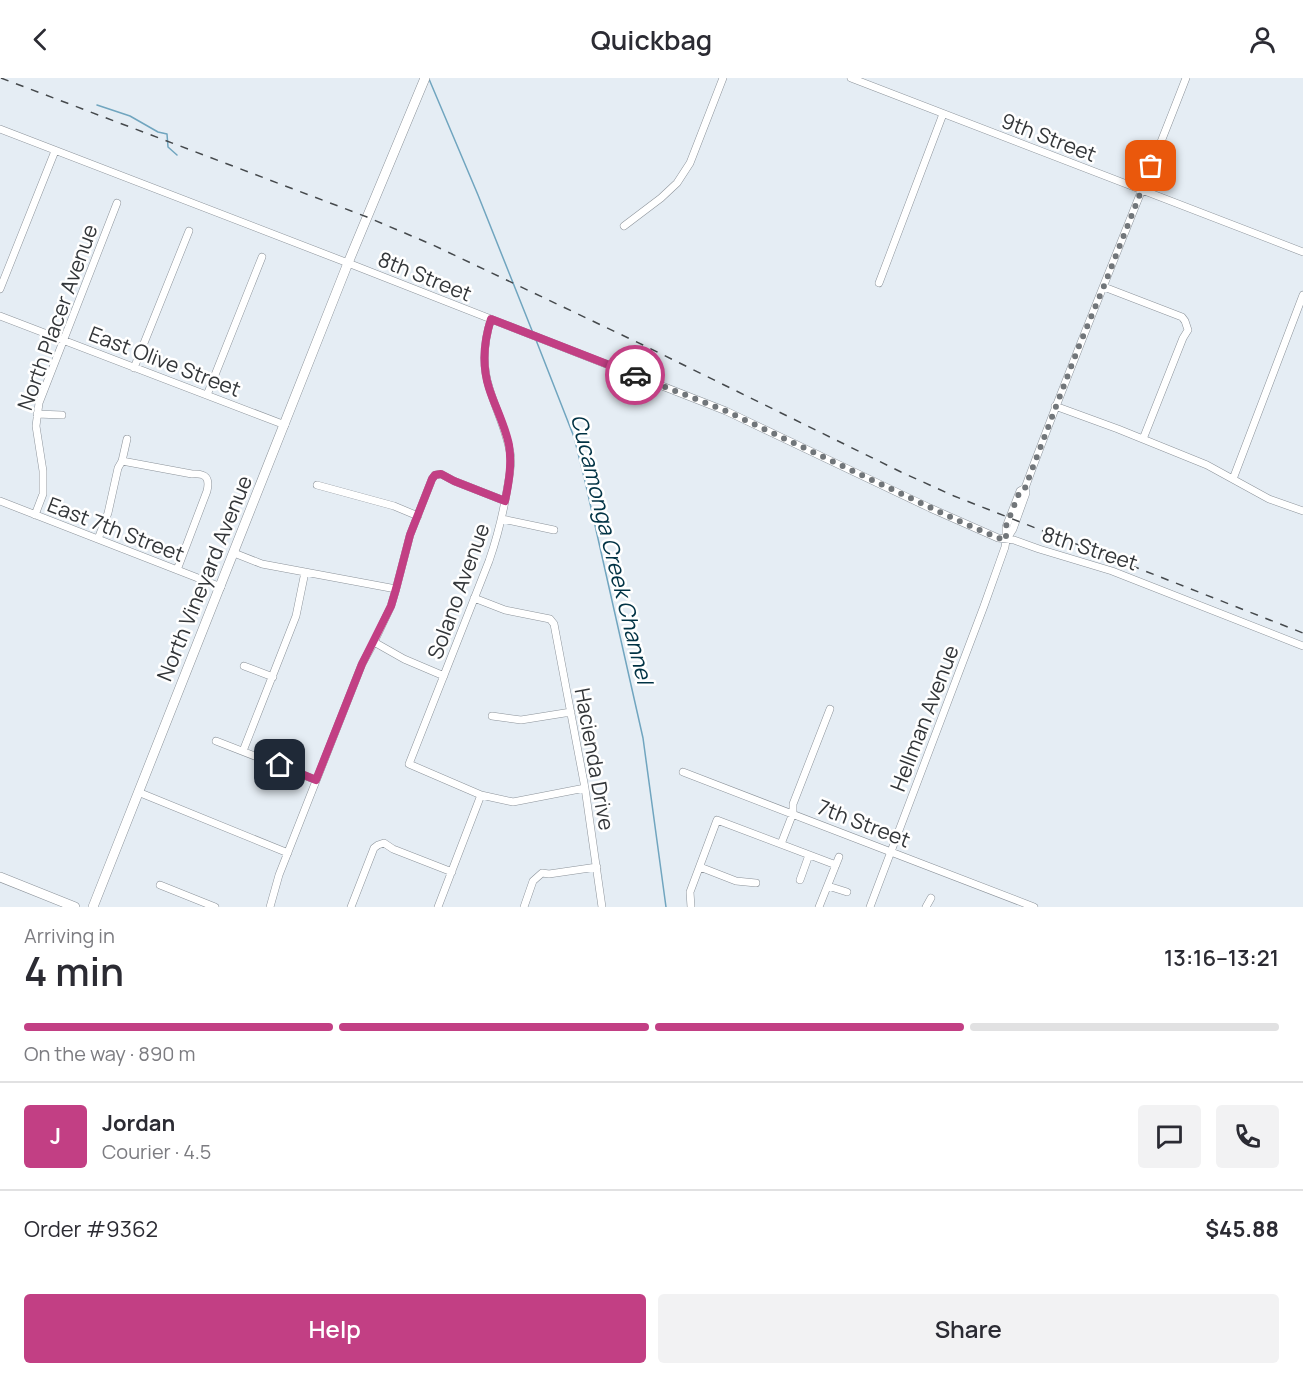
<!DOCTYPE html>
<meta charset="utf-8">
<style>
body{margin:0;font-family:Manrope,sans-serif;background:#f2f2f3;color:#2b2b33;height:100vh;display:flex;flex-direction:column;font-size:22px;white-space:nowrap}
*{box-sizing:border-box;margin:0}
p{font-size:20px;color:#7c7c81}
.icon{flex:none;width:33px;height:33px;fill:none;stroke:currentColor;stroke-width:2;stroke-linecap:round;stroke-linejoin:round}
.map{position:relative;height:829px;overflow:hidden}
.side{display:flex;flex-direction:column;background:#fff;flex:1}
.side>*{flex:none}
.pin{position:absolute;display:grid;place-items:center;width:51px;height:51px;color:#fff;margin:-26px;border-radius:12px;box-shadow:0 3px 9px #0006}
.courier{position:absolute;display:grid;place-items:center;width:60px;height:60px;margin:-30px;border:4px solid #c23f84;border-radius:50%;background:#fff;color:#222;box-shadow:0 2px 8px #0007}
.headline em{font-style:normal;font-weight:600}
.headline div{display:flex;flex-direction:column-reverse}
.headline{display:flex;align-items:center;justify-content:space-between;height:102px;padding:0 24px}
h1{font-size:39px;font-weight:600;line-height:45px}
.bar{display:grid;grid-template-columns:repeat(4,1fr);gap:9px 6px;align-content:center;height:72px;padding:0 24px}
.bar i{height:8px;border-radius:4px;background:#e1e1e2}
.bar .active{background:#c23f84}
.bar p{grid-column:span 4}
.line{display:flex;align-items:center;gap:15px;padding:0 24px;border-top:2px solid #e1e1e2}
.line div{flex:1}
.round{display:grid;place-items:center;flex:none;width:63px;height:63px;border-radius:6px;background:#f2f2f3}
.primary-button{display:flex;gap:12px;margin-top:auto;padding:12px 24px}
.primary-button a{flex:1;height:69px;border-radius:6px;background:#c23f84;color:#fff;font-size:24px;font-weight:600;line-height:69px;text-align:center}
.primary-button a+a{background:#f2f2f3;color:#2b2b33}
header{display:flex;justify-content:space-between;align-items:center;height:78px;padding:0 24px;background:#fff;font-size:27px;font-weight:600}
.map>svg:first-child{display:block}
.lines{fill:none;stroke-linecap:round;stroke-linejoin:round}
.stream{stroke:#70a5bf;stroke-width:1.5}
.minor-casing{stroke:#8c939a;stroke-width:8}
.major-casing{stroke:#8c939a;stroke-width:10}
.minor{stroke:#fff;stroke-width:7}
.major{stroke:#fff;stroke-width:9}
.rail{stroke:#45494c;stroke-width:1.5;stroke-dasharray:8 8;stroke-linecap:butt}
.done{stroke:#71767a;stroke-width:6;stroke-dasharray:0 10.8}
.route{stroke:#c23f84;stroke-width:8}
.labels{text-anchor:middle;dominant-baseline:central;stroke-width:5;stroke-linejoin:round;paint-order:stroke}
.street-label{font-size:21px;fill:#333639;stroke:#fff}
.water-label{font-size:22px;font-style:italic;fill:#003244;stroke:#fff}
</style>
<header><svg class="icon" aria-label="back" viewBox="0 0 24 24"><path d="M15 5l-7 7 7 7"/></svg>Quickbag<svg class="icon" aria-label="person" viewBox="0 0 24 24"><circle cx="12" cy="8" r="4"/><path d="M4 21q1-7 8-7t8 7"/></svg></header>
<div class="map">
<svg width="1303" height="829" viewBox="0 0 1303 829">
<rect width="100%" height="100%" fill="#e5edf4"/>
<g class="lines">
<path class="stream" d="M429,1L478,117L533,255
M97,27L130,38L158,54L167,56L168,69L177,77
M536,262L574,359L585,403L643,660L666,829"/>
<defs>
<path id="minor" d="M851,0L1303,174
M0,51L348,185L726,333L930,430L998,460L1014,462L1039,471L1112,493L1303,568
M624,148L661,120L677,105L690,85L723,0
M879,205L943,36
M1104,209L1182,239L1185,243L1188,252L1183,260L1143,361
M0,211L55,73
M0,238L285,347
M491,241C484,263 482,287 489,309C496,333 508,355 511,380C511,390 509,401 507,412C503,436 497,460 489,483L409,686L481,717L513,724L585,710
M134,290L189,153
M207,317L262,179
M1055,328L1118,351L1207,387L1269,421L1303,433
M37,336L62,337
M122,383L192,396C206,395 210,400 207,413L177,492
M1233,401L1303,217
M317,407L394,428L418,438
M0,423L221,509
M35,437L43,416V393L36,348L39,325L117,125
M502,441L554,452
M98,461L108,435L118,390L122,383L127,361
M1006,462L1013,451L1026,415L1025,410C1076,272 1133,137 1186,0
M234,475L262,486L396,511
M474,520L505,532L550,541L554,546L585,710L602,829
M374,564L404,581L444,598
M244,588L273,599
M492,638L521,642L571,634
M216,663L316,702
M243,673L296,538L305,494
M683,694L1034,829
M138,714L288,775
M781,766L793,735V726L830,631
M700,789L736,803L756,805
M800,802L809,777
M160,807L215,829
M828,808L847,814
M270,829L279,797L362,586L374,564L391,528L396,511L410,457L432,401L435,397L441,396L454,403L505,423
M351,829L374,770L378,767L384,765L393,771L452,794
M438,829L481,717
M524,829L533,803L542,795L549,796L597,789
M691,829L690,814L717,742L836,787
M819,829L839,779
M870,829L984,528L1005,469L1006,462V449L1020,413L1025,410
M926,829L931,820"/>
<path id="major" d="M0,799L75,829
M93,829L348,185L425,0"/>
</defs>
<use href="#minor" class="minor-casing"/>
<use href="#major" class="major-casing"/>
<use href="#minor" class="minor"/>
<use href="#major" class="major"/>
<path class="rail" d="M1,0L367,139L433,167L643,267L901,394L954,418L1303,555"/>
</g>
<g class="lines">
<path class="done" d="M635,297L726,333L959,443L998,460L1006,462V448L1020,413L1025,410L1079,268L1104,208L1151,88"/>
<path class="route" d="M280,687L316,702L362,586L391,528L396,511L410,457L432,401L435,397L441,396L454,403L505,423C509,404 512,386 509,367C505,347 495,329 489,310C482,288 484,263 491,241L635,297"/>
</g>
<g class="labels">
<g class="street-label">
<text transform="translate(1049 59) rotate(21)">9th Street</text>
<text transform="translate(425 198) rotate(22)">8th Street</text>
<text transform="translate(57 239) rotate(-70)">North Placer Avenue</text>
<text transform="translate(165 283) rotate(21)">East Olive Street</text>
<text transform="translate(116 451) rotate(21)">East 7th Street</text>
<text transform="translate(1090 470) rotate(18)">8th Street</text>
<text transform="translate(204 500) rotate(-68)">North Vineyard Avenue</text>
<text transform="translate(458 513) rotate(-70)">Solano Avenue</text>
<text transform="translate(924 640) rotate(-69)">Hellman Avenue</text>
<text transform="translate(595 681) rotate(80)">Hacienda Drive</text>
<text transform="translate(864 745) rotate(21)">7th Street</text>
</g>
<g class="water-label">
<text transform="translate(612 471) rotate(76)">Cucamonga Creek Channel</text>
</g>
</g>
</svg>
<div class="pin" style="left:1151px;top:88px;background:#ea580c"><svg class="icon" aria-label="bag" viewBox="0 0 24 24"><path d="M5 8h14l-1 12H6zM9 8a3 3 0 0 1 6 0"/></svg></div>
<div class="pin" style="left:280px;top:687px;background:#1f2937"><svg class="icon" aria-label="home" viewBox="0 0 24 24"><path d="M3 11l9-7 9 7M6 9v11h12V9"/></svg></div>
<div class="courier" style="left:635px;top:297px"><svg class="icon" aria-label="car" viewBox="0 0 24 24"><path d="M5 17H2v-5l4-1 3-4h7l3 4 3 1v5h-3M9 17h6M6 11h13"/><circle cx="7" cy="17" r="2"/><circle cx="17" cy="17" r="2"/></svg></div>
</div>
<section class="side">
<div class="headline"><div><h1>4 min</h1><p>Arriving in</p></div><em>13:16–13:21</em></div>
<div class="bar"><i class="active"></i><i class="active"></i><i class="active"></i><i></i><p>On the way · 890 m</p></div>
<div class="line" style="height:108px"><b class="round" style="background:#c23f84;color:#fff">J</b><div><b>Jordan</b><p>Courier · 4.5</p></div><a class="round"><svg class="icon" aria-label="chat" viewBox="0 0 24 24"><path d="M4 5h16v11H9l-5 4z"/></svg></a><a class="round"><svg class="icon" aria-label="phone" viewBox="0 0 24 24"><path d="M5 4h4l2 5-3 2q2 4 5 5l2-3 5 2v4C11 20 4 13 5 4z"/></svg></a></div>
<div class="line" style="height:78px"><div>Order #9362</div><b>$45.88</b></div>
<div class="primary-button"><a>Help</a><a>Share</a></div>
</section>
